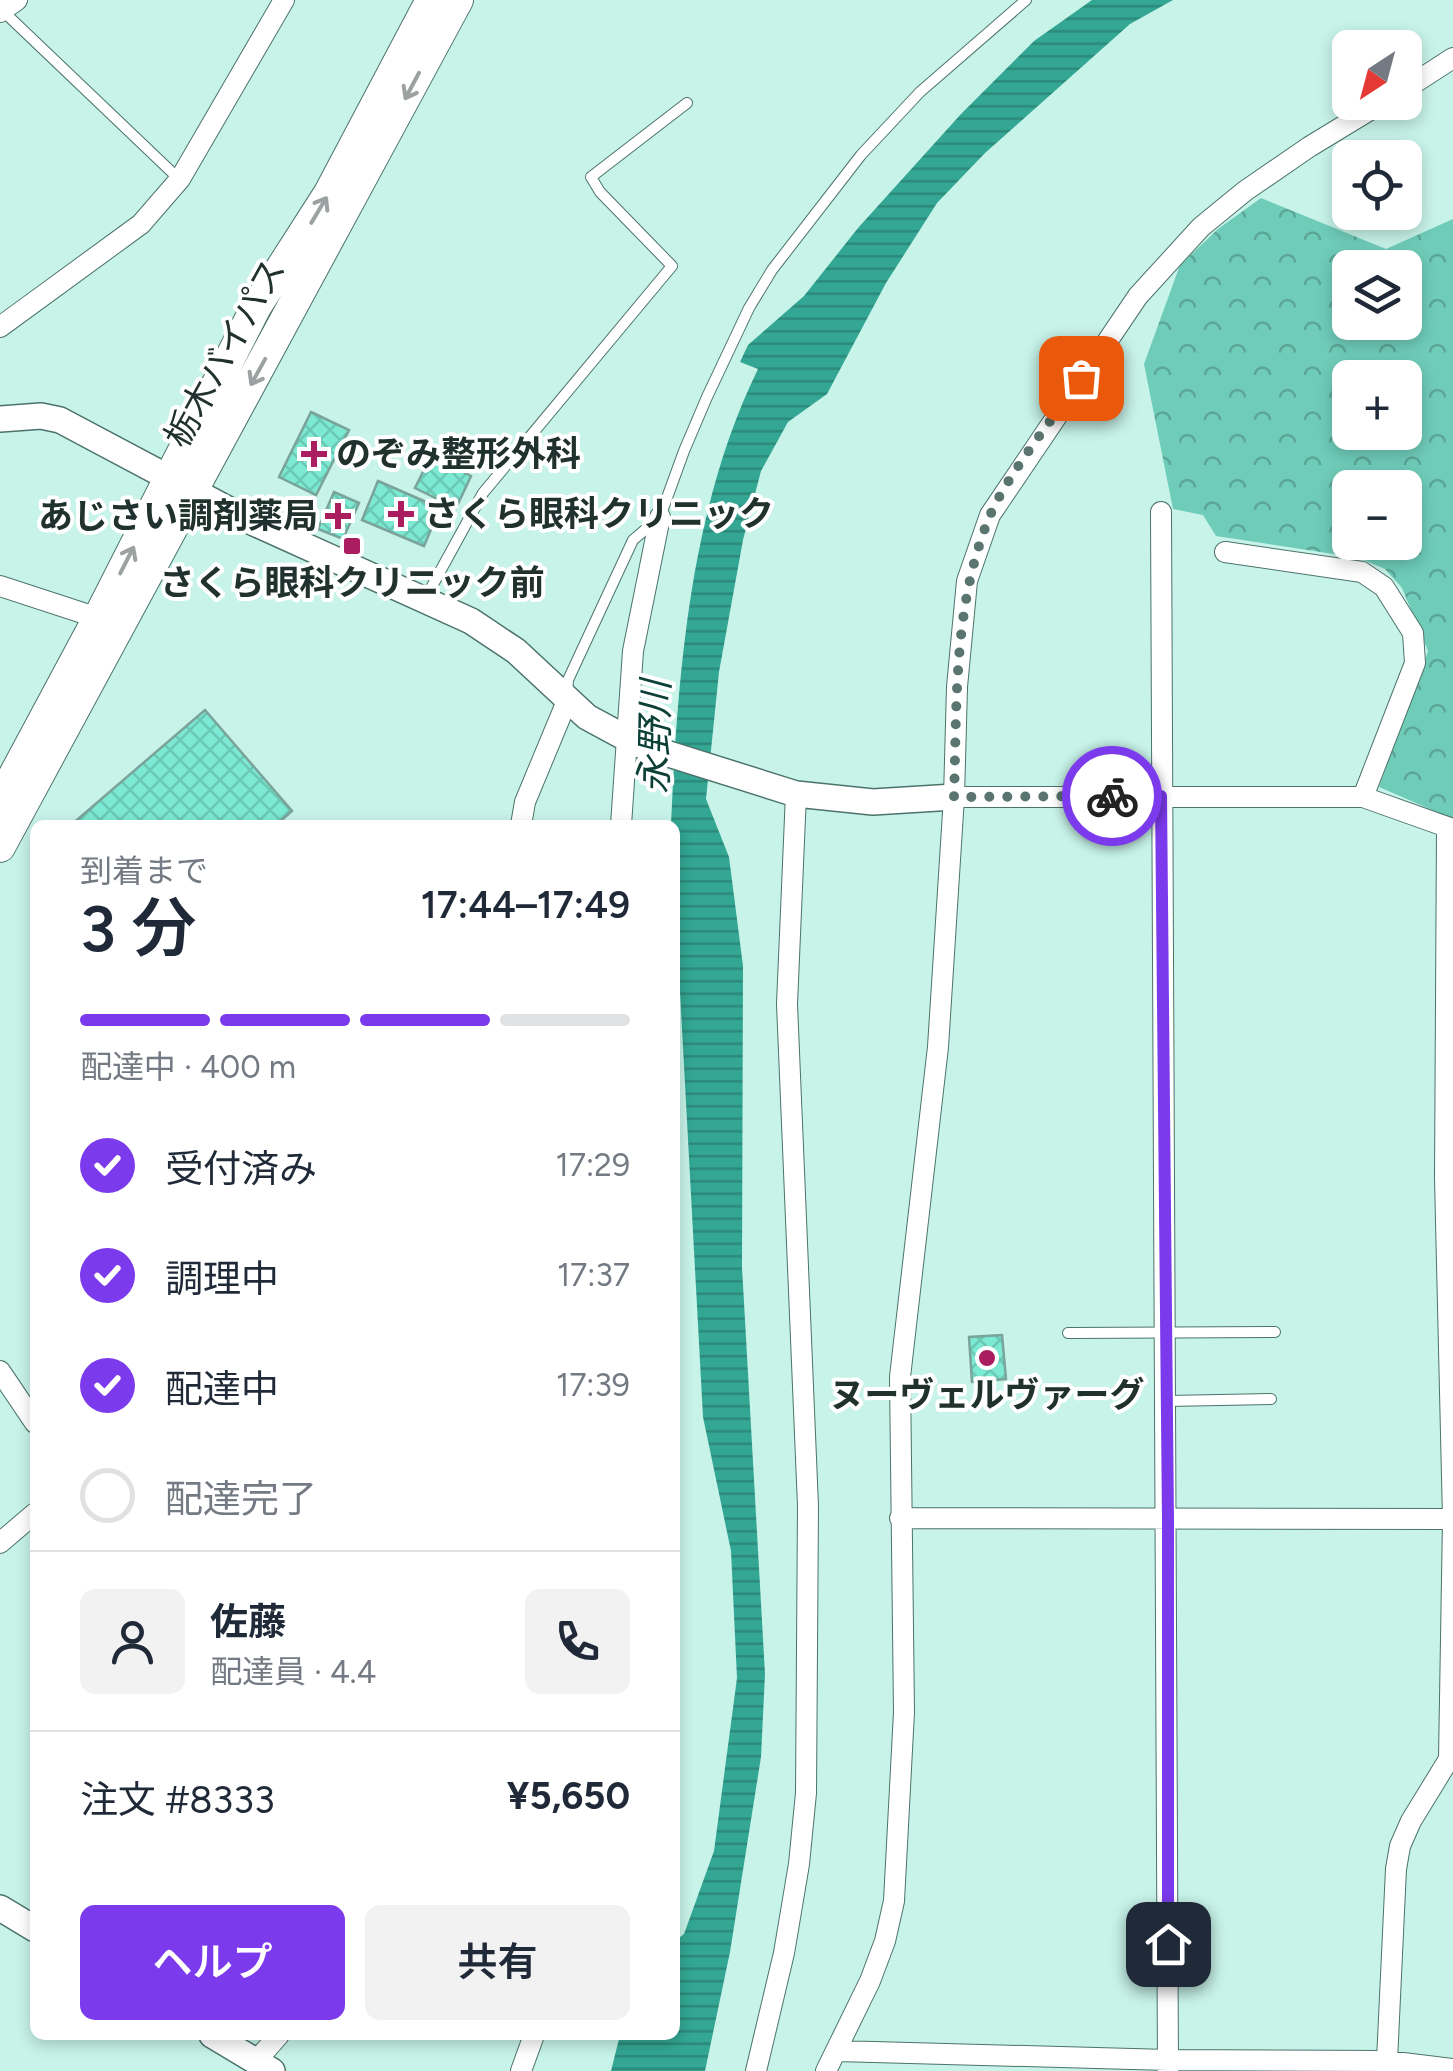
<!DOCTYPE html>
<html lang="ja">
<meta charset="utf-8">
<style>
body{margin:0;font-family:Figtree,"Noto Sans JP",sans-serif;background:#f2f2f3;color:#1f2937;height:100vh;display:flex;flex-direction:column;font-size:38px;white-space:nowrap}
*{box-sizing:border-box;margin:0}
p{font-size:32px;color:#747a83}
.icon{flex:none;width:55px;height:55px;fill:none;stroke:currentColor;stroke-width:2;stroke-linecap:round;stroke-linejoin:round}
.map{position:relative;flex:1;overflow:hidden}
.side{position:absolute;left:30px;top:820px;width:650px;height:1220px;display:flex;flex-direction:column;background:#fff;border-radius:15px;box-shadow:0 5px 15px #0003}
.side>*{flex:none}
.needle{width:65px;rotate:216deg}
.buttons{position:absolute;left:1332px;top:30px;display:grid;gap:20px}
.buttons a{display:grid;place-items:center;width:90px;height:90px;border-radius:15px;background:#fff;box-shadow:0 5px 15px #0003;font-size:50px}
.pin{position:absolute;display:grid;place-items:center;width:85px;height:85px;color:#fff;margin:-42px;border-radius:20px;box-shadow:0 5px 15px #0006}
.courier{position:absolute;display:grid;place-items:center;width:100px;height:100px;margin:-50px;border:8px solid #7c3aed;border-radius:50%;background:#fff;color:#222;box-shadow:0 2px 12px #0007}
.headline em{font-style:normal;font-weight:600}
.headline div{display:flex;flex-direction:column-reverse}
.headline{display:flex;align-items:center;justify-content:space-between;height:170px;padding:0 50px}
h1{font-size:65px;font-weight:600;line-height:75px}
.bar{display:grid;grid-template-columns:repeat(4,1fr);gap:15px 10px;align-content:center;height:120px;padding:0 50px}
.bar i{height:12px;border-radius:8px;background:#e0e1e3}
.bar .selected{background:#7c3aed}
.bar p{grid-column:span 4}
.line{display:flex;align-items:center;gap:25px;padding:0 50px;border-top:2px solid #e0e1e3}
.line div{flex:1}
.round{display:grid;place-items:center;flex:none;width:105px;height:105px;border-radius:15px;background:#f2f2f3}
ol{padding:0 50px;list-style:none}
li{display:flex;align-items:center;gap:30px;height:110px}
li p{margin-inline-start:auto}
li .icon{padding:10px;border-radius:50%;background:#7c3aed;color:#fff;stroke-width:4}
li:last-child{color:#747a83}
li i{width:55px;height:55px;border:5px solid #e0e1e3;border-radius:50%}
.action{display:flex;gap:20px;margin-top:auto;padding:20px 50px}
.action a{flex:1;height:115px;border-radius:15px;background:#7c3aed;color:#fff;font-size:40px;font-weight:600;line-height:115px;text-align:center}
.action a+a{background:#f2f2f3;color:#1f2937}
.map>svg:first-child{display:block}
.forest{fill:url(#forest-crowns);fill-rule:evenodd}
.water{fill:url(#water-rules)}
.building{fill:url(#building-cross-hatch);stroke:#7aa39a;stroke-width:2.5}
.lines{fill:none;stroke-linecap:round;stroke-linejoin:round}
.service-casing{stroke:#4c736b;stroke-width:12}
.minor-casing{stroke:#4c736b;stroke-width:22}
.tertiary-casing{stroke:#4c736b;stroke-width:28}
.secondary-casing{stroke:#4c736b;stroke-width:32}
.service{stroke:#fff;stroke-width:10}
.minor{stroke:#fff;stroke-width:20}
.tertiary{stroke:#fff;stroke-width:25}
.secondary{stroke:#fff;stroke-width:30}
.oneway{stroke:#9ba2a1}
.done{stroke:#5a756f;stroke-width:10;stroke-dasharray:0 18}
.route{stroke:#7c3aed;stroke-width:12}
.poi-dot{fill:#aa1d5e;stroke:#fff;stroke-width:4}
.labels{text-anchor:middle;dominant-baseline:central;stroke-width:8;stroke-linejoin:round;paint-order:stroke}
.street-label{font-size:35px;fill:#20312e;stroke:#fff}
.poi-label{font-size:35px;font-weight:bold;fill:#20312e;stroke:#fff;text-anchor:start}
.water-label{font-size:38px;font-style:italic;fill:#0d4037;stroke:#fff}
</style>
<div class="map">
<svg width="1453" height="2071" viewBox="0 0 1453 2071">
<defs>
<pattern id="forest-crowns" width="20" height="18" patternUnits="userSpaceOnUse" patternTransform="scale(2.5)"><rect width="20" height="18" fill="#6fccb9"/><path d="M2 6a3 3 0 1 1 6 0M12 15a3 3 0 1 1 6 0" fill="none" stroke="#5ba697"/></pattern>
<pattern id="water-rules" width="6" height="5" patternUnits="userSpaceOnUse" patternTransform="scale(2.5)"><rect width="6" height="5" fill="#33a794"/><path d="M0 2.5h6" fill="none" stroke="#2b8979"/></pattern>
<pattern id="building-cross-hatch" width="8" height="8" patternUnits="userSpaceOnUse" patternTransform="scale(2.5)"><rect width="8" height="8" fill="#7ce9d3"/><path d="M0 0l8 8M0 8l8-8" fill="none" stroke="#6bc8b5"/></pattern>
</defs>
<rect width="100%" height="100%" fill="#c7f3e9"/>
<path class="forest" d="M1261,198L1386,249L1453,219V819L1379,787L1428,651L1402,588L1385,569L1359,558L1216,536L1203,515L1173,509L1144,364L1180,265L1218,229ZM1350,268H1405V322H1350ZM1350,378H1405V432H1350ZM1350,488H1405V542H1350Z"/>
<path class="water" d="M1092,0H1173L1130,24L985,153L937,203L886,283L827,394L788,422L761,471L743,540L719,672L706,799L729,857L743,966L742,1267L765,1674L761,1757L730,1952L705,2071H611L620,2035H675V1941L684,1934L714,1851L737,1678L731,1551L703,1417L675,899V825L671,824C678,671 690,508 758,369L740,362L748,345L804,296L858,228L961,114L1034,41Z"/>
<path class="building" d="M311,412L349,430L316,495L279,477Z
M431,456L471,476L456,508L415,488Z
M378,481L440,508L424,546L362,520Z
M334,492L359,503L343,539L318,529Z
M205,710L292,811L276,825H71Z
M1002,1335L1006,1379L972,1382L969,1337Z"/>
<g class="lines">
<defs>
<path id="service" d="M3,11L179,179
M425,599L483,493L672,266L600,192L591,177L687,103
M567,695L568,680L633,540L660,517L684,451L707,397L749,308L772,270L861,155L920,92L1026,0
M1068,1333L1275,1332
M1167,1401L1271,1399"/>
<path id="minor" d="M0,12L17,0
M1405,89L1453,58
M0,327L141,224L180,179L284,0
M1161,512L1168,2071
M1225,552L1362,572L1384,587L1413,633L1415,663L1363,797
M0,586L98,618
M954,797H1363L1453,829
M521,825L525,802L567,701
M621,825L633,651L660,517
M0,1371L35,1423
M900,1518L1453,1519
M0,1543L35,1513
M837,2051L1168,2060L1387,2061L1453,2069
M256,2061L279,2035
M1387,2061L1396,1869L1400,1846L1411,1821L1449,1759L1453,1519L1445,1178L1447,828
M521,2071L534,2035
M756,2071L784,1953L799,1864L806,1793L808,1506L787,1004L796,794
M826,2071L870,1981L885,1941L894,1901L904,1712L900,1377L938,1047L954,797L957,687L967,581L990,515L1138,296L1201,227L1245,191L1309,147L1383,102"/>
<path id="tertiary" d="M0,419L41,416L60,420L252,522L471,621L516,651L587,717L637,744L796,794L873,802L954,797
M0,1908L35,1929
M212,2035L272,2071"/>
<path id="secondary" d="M0,801L98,618L256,307L329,193L431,0
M0,847L458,0"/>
</defs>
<use href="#service" class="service-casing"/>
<use href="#minor" class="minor-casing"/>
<use href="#tertiary" class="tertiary-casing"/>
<use href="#secondary" class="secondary-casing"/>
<use href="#service" class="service"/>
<use href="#minor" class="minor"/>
<use href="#tertiary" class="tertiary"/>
<use href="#secondary" class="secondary"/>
</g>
<defs><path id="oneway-shaft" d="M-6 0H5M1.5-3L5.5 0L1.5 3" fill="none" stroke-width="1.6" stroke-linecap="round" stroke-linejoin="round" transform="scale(2.5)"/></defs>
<g class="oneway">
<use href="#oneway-shaft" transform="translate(412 86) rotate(118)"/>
<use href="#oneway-shaft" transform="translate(319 210) rotate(-59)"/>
<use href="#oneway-shaft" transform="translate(258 372) rotate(119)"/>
<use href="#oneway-shaft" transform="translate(127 560) rotate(-63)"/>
</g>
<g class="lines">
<path class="done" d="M1081,378C1054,418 1006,476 989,518C953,606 957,704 954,797L1112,796"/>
<path class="route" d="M1112,796H1161L1168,1520V1944"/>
</g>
<g class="poi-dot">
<path d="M309 439h10v10h10v10h-10v10h-10v-10h-10v-10h10z"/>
<path d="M396 499h10v10h10v10h-10v10h-10v-10h-10v-10h10z"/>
<path d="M333 501h10v10h10v10h-10v10h-10v-10h-10v-10h10z"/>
<rect x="342" y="536" width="20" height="20" rx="5"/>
<circle cx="987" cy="1358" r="10"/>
</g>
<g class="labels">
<g class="street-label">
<text transform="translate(225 353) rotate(-61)">栃木バイパス</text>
</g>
<g class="poi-label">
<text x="336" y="454">のぞみ整形外科</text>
<text x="424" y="514">さくら眼科クリニック</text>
<text x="318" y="516" text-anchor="end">あじさい調剤薬局</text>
<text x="352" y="583" text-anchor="middle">さくら眼科クリニック前</text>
<text x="987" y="1395" text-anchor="middle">ヌーヴェルヴァーグ</text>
</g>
<g class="water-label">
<text transform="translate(655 737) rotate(-89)">永野川</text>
</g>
</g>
</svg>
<div class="buttons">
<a><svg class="needle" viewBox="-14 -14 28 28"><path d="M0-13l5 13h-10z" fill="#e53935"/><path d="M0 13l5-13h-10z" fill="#747a83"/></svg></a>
<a><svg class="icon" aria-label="locate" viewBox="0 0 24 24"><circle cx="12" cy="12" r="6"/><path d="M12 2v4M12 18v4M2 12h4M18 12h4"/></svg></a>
<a><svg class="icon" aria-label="layers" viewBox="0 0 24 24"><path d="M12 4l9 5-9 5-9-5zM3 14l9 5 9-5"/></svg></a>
<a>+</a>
<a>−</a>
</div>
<div class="pin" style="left:1081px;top:378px;background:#ea580c"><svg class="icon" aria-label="bag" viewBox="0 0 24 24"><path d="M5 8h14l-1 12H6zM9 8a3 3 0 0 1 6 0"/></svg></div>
<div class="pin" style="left:1168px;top:1944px;background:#1f2937"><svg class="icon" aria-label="home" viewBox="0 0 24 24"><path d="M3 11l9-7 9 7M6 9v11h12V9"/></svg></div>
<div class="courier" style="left:1112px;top:796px"><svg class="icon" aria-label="bike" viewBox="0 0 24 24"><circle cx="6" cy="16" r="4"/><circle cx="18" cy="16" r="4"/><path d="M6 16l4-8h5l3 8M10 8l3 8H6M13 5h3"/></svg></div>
<section class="side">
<div class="headline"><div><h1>3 分</h1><p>到着まで</p></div><em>17:44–17:49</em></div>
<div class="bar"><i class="selected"></i><i class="selected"></i><i class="selected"></i><i></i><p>配達中 · 400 m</p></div>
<ol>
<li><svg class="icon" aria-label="check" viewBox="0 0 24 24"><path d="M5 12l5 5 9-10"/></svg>受付済み<p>17:29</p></li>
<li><svg class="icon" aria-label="check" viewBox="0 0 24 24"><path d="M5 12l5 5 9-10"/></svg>調理中<p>17:37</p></li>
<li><svg class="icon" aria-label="check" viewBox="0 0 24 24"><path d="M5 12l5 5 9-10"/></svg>配達中<p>17:39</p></li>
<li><i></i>配達完了</li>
</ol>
<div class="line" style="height:180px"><a class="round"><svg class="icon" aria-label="person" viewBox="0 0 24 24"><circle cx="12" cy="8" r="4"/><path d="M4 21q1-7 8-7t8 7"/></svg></a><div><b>佐藤</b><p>配達員 · 4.4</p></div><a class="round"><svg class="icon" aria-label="phone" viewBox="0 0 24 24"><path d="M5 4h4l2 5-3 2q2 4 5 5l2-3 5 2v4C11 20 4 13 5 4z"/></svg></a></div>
<div class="line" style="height:130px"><div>注文 #8333</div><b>¥5,650</b></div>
<div class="action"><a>ヘルプ</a><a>共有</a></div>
</section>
</div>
